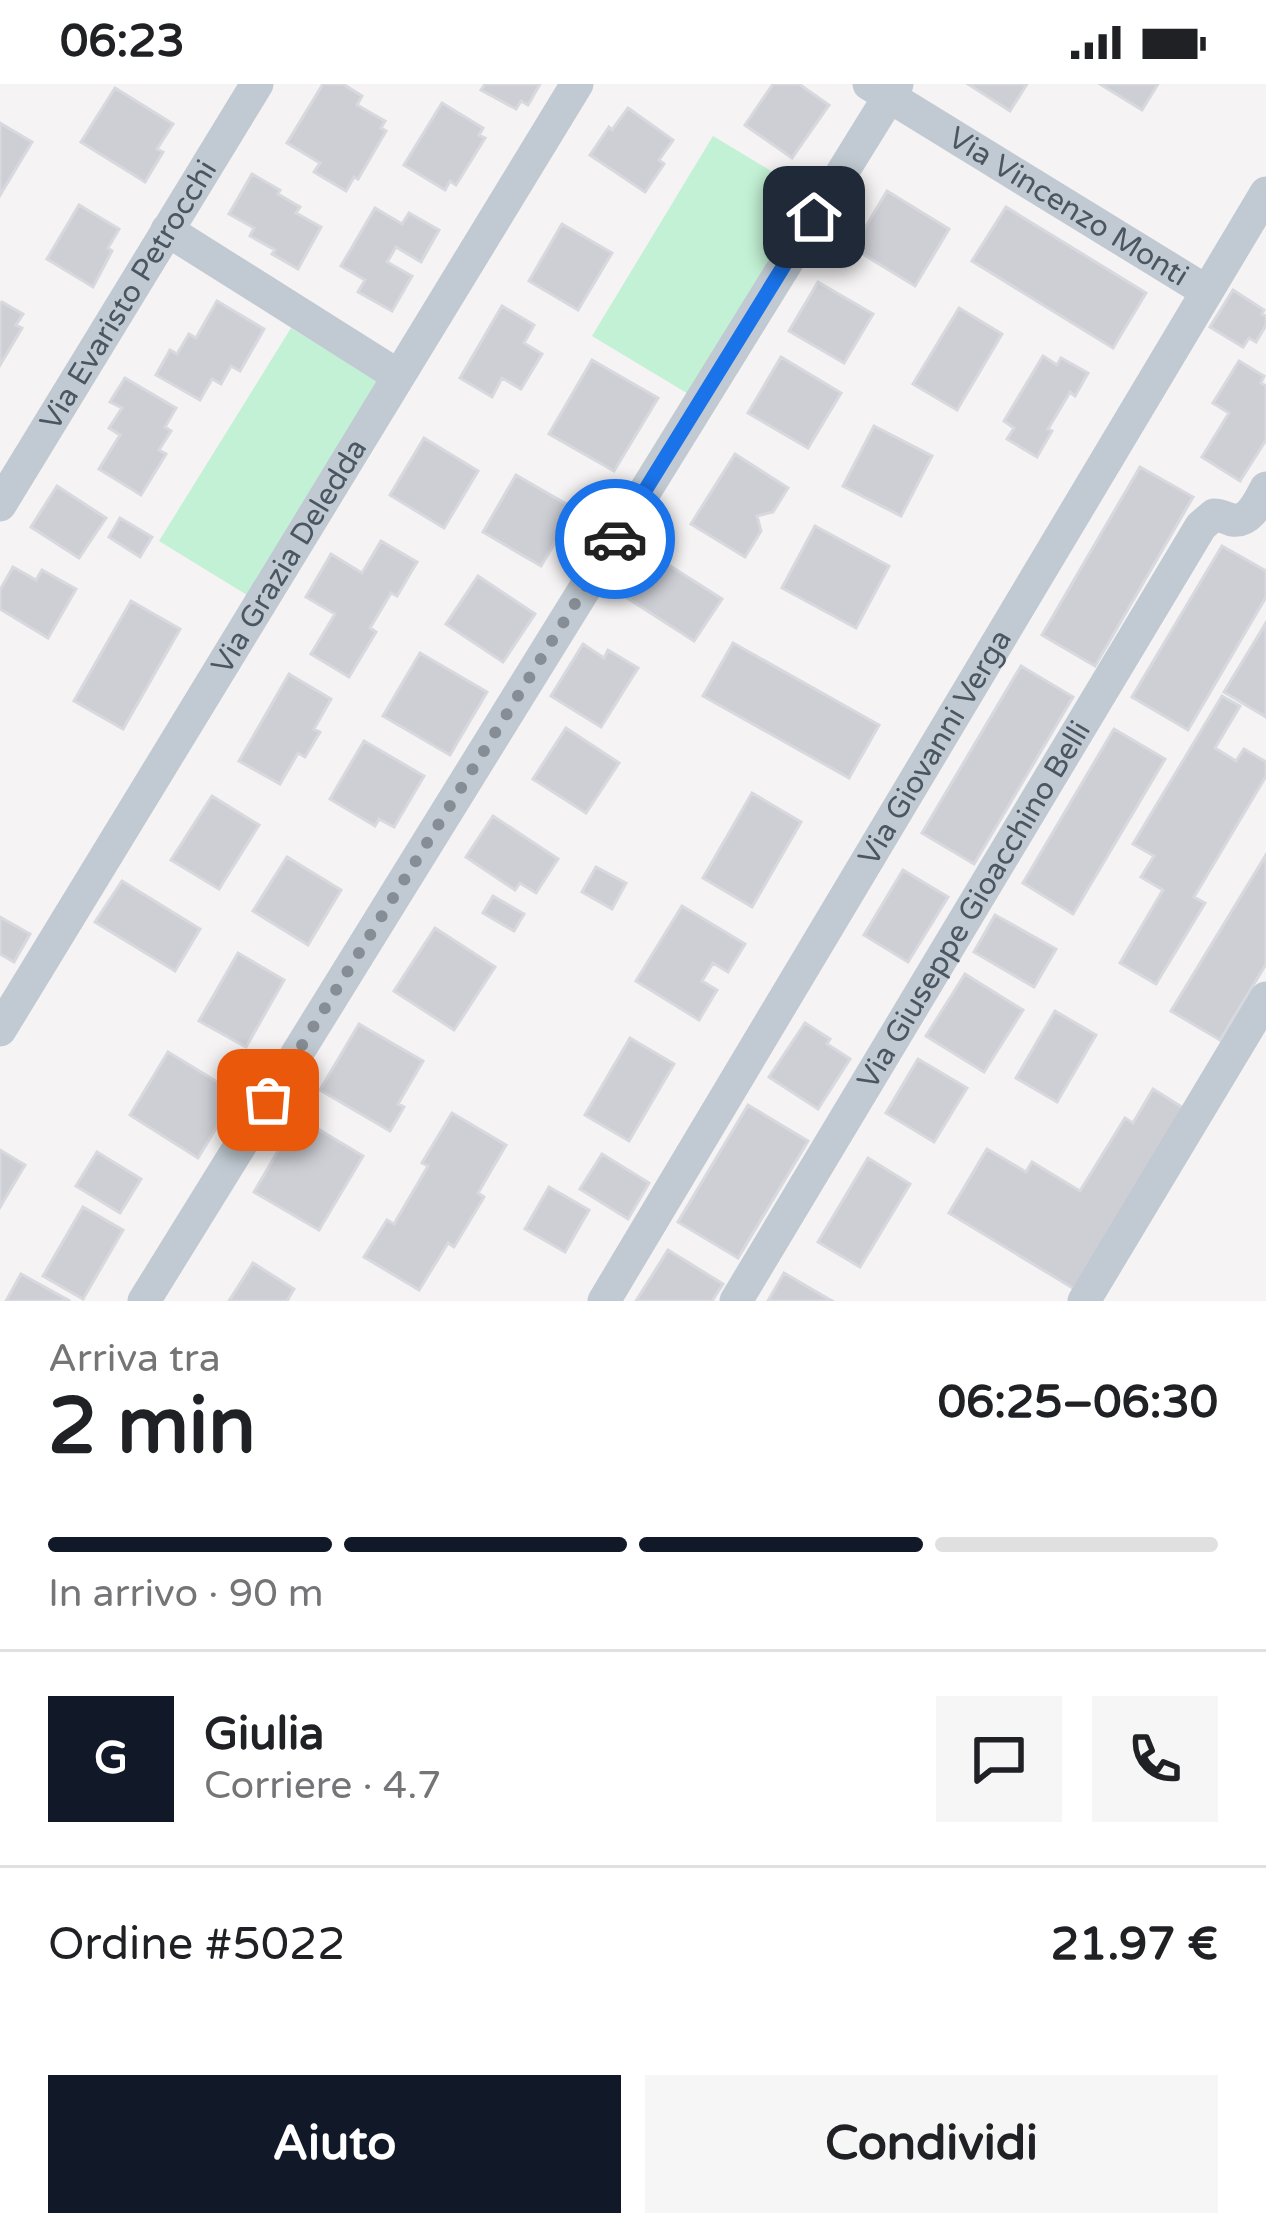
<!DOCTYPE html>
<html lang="it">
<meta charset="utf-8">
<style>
body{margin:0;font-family:"Varela Round",sans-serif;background:#f6f6f6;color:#202124;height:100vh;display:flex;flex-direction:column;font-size:45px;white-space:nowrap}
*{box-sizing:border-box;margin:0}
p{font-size:39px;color:#757577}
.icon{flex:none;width:66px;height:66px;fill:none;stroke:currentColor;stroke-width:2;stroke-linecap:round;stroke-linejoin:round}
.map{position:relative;height:1217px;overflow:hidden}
.side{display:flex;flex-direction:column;background:#fff;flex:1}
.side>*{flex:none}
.pin{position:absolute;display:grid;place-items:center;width:102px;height:102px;color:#fff;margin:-51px;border-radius:24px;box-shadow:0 6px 18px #0006}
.courier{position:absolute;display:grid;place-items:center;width:120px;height:120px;margin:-60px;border:9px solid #1a73e8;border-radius:50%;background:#fff;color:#222;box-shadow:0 3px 15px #0007}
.summary em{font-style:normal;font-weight:800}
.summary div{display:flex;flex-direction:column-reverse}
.summary{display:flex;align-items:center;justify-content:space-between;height:204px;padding:0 48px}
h1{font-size:78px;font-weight:800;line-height:90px}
.bar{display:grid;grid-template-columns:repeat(4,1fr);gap:18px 12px;align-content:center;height:144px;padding:0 48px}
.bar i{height:15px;border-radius:9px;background:#e0e0e0}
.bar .current{background:#111827}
.bar p{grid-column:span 4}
.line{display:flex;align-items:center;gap:30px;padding:0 48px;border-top:3px solid #e0e0e0}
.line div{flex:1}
.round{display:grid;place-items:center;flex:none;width:126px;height:126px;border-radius:0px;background:#f6f6f6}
.button{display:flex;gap:24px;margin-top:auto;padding:24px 48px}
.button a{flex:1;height:138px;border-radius:0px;background:#111827;color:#fff;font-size:48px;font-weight:800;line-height:138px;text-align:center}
.button a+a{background:#f6f6f6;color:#202124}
.status{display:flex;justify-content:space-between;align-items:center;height:84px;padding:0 60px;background:#fff;direction:ltr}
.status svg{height:33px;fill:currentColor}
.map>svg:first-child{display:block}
.green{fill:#c3f1d5}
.building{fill:#cdcfd5;stroke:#d7d9de;stroke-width:3}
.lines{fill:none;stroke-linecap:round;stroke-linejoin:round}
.minor{stroke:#c1cad2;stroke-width:33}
.done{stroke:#868d94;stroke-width:12;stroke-dasharray:0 21.6}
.route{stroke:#1a73e8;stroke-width:15}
.labels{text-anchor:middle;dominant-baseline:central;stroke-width:12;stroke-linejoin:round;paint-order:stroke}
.street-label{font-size:30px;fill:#4a5661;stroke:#fff}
</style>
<div class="status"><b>06:23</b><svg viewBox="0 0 49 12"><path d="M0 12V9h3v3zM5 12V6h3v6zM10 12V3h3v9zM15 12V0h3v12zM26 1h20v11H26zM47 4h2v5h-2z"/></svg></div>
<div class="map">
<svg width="1266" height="1217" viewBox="0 0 1266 1217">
<rect width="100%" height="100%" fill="#f5f3f3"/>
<path class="green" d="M713,52L811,111L690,311L592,252Z
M291,244L379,298L247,511L159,457Z"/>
<path class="building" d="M323,0H343L362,12L357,21L385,37L381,44L386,47L358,95L354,93L346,107L314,88L320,79L287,59Z
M485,0H540L528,21L521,17L516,25L481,6Z
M773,0H799L829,21L792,74L745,41Z
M968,0H1027L1010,27Z
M1100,0H1158L1142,26Z
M115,4L173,40L157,65L163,68L145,98L81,58Z
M442,19L483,44L479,51L485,54L456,101L450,97L445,106L404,81Z
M628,24L673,56L659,76L664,80L645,108L590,71L609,43L612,46Z
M0,39L32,58L0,111Z
M252,90L280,106L278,110L300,123L296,129L321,143L298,185L272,170L275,166L250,152L254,144L229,130Z
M887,107L949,145L915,202L853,164Z
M79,121L119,145L108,164L112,167L93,203L47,175Z
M1006,123L1146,209L1113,264L972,177Z
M375,124L402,140L409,129L439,146L421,178L396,163L387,178L412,192L392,227L358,208L365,196L341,182Z
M562,140L612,169L578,226L529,197Z
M818,198L873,230L844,279L789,247Z
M1233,206L1264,226L1262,230L1266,232V241L1256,258L1249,254L1243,263L1210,243Z
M217,217L264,245L240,287L231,282L221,300L212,295L200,316L156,291L170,266L177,270L189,250L196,254Z
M2,218L23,230L16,241L22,244L0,281V221Z
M502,222L534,241L524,259L542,270L521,305L502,294L492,313L460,294Z
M959,224L1002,250L957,326L913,300Z
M1043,272L1057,281L1061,274L1088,289L1075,312L1070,308L1048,345L1052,347L1037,373L1007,355L1014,344L1004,337Z
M781,273L841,309L808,364L748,329Z
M592,276L658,314L614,387L549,350Z
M1239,277L1264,292L1261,299L1266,302V356L1240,397L1202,373L1229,329L1213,319Z
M125,294L176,324L165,343L171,347L159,366L166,370L141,411L99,385L120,351L109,344L122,324L110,318Z
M874,342L932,372L901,432L843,402Z
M424,354L478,387L444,444L390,411Z
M735,370L788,404L773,428L757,432L761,447L745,473L691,440Z
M1140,383L1193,413L1095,582L1042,551Z
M516,391L575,425L541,482L483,448Z
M57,402L106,434L79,474L31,443Z
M120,434L152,453L140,473L109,453Z
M815,442L889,482L856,544L782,504Z
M381,457L417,478L397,512L391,509L370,544L376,548L349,593L311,570L335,530L306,513L331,470L362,489Z
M1222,462L1266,487V513L1188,646L1132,613Z
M645,466L722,515L694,557L618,508Z
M13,483L36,496L42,486L76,505L48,554L0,525V506Z
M478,492L535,530L503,578L446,540Z
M131,517L180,545L123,645L74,617Z
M1266,539V633L1224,608Z
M733,559L879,641L849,694L703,612Z
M583,560L604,574L608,566L638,584L601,643L551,612Z
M420,569L487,608L450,671L383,632Z
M1021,582L1073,613L974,780L922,749Z
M289,590L331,615L314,645L320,648L305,673L298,669L280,700L239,677Z
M1222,612L1240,622L1215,664L1236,677L1244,665L1266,678V692L1194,813L1205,819L1156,900L1120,879L1163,806L1141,793L1154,772L1133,760Z
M566,644L619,679L586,729L533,695Z
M1114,645L1165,675L1073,830L1023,799Z
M364,657L424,692L394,743L379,735L375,742L330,715Z
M752,709L801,738L752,823L703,794Z
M212,712L259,741L219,805L171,776Z
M493,732L558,775L536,809L520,799L515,806L466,773Z
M1266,771V880L1220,956L1171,927Z
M287,773L341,806L308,861L253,827Z
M596,783L626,799L612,825L582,808Z
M903,786L948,813L908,878L864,851Z
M122,797L200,845L175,887L95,838Z
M493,812L524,830L514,847L483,829Z
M682,822L745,860L728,888L713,879L702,897L717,906L699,936L636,897Z
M995,831L1056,865L1034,903L974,868Z
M0,833L30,850L14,878L0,870Z
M435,844L495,883L454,946L394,907Z
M238,869L284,896L246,963L199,937Z
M965,890L1023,926L984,988L926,952Z
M1055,927L1096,951L1057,1018L1016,994Z
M805,939L830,955L827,960L850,975L818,1025L769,993Z
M359,940L423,977L398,1020L404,1023L390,1047L320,1006Z
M630,954L674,980L629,1057L585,1031Z
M168,968L237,1010L198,1074L130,1031Z
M918,975L967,1004L934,1058L886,1029Z
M1153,1005L1185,1025L1076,1206L949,1129L987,1065L1026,1088L1032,1078L1080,1107L1125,1034L1133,1039Z
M748,1021L808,1057L738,1174L678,1138Z
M452,1029L506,1061L478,1109L484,1113L454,1163L448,1159L419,1206L364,1173L387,1136L394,1140L428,1082L422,1079Z
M298,1033L363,1072L319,1146L254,1108Z
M0,1066L25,1081L0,1123Z
M97,1068L141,1095L120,1129L76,1102Z
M602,1070L649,1099L628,1135L580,1105Z
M868,1074L910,1100L860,1183L818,1158Z
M549,1103L589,1126L565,1168L525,1145Z
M83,1123L123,1146L83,1215L43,1192Z
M668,1166L723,1200L712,1217H636Z
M253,1179L294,1205L287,1217H229Z
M784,1189L832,1217H768Z
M21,1190L70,1217H6Z"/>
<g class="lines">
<g class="minor">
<path id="s1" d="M869,0L1206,207"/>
<path d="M167,146L397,291"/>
<path id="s2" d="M0,421L257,0"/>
<path id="s3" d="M0,946L577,0"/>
<path d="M144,1217L897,0"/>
<path id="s4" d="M604,1217L1266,109"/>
<path id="s5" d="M736,1217L1201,442L1214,431C1220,431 1226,434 1232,436C1250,439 1259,417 1266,404"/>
<path d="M1084,1217L1266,914"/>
</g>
</g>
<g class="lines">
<path class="done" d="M268,1016L615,455"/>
<path class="route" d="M615,455L814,133"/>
</g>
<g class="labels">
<g class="street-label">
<text stroke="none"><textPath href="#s1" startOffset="234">Via Vincenzo Monti</textPath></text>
<text stroke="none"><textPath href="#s2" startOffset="246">Via Evaristo Petrocchi</textPath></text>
<text stroke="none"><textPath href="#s3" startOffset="555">Via Grazia Deledda</textPath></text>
<text stroke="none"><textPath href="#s4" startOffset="645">Via Giovanni Verga</textPath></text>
<text stroke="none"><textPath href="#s5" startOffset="462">Via Giuseppe Gioacchino Belli</textPath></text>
</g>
</g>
</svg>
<div class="pin" style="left:268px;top:1016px;background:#ea580c"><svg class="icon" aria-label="bag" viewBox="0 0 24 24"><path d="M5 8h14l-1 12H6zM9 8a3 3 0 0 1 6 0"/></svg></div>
<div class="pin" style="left:814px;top:133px;background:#1f2937"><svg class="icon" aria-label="home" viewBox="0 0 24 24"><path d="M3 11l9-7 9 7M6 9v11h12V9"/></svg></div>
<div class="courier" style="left:615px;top:455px"><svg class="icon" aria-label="car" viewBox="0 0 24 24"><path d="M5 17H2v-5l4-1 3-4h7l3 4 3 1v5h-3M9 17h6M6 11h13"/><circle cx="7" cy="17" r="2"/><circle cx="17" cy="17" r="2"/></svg></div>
</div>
<section class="side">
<div class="summary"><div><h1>2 min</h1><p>Arriva tra</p></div><em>06:25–06:30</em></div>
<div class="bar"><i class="current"></i><i class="current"></i><i class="current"></i><i></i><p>In arrivo · 90 m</p></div>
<div class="line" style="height:216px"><b class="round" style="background:#111827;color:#fff">G</b><div><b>Giulia</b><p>Corriere · 4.7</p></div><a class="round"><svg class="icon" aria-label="chat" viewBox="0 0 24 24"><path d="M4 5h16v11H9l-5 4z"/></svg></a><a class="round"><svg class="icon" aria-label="phone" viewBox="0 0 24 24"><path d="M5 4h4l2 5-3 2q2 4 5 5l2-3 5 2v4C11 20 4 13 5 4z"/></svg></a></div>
<div class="line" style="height:156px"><div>Ordine #5022</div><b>21.97 €</b></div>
<div class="button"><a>Aiuto</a><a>Condividi</a></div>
</section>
